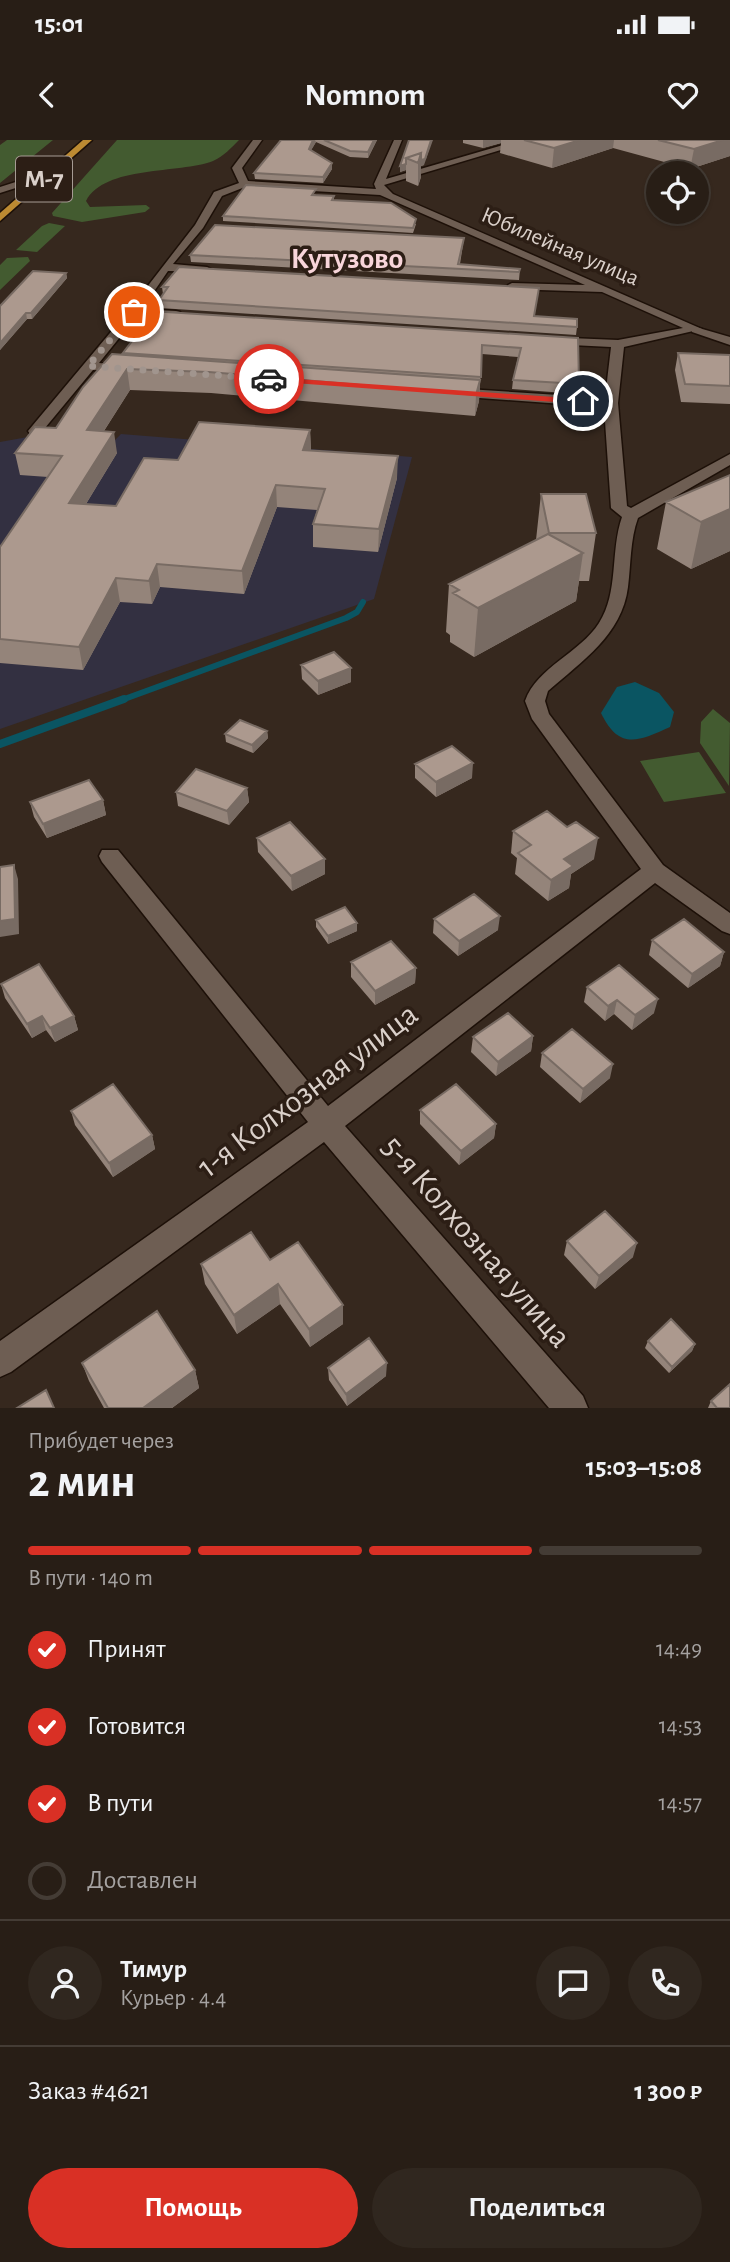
<!DOCTYPE html>
<html lang="ru">
<meta charset="utf-8">
<style>
body{margin:0;font-family:"Alegreya Sans",sans-serif;background:#30271f;color:#f1f3f6;height:100vh;display:flex;flex-direction:column;font-size:26px;white-space:nowrap}
*{box-sizing:border-box;margin:0}
p{font-size:23px;color:#a5a2a1}
.icon{flex:none;width:38px;height:38px;fill:none;stroke:currentColor;stroke-width:2;stroke-linecap:round;stroke-linejoin:round}
.map{position:relative;height:1268px;overflow:hidden}
.details{display:flex;flex-direction:column;background:#281e16;flex:1}
.details>*{flex:none}
.buttons{position:absolute;left:646px;top:21px;display:grid;gap:14px}
.buttons a{display:grid;place-items:center;width:63px;height:63px;border-radius:50%;background:#281e16;box-shadow:0 2px 5px #0004,0 0 0 2px #443c35;font-size:35px}
.pin{position:absolute;display:grid;place-items:center;width:60px;height:60px;color:#fff;margin:-30px;border:4px solid #fff;border-radius:50%;box-shadow:0 2px 7px #0007}
.courier{position:absolute;display:grid;place-items:center;width:70px;height:70px;margin:-35px;border:5px solid #d93025;border-radius:50%;background:#fff;color:#222;box-shadow:0 2px 9px #0007}
.headline em{font-style:normal;font-weight:600}
.headline div{display:flex;flex-direction:column-reverse}
.headline{display:flex;align-items:center;justify-content:space-between;height:119px;padding:0 28px}
h1{font-size:46px;font-weight:600;line-height:52px}
.bar{display:grid;grid-template-columns:repeat(4,1fr);gap:10px 7px;align-content:center;height:84px;padding:0 28px}
.bar i{height:9px;border-radius:5px;background:#443c35}
.bar .selected{background:#d93025}
.bar p{grid-column:span 4}
.line{display:flex;align-items:center;gap:18px;padding:0 28px;border-top:2px solid #443c35}
.line div{flex:1}
.round{display:grid;place-items:center;flex:none;width:74px;height:74px;border-radius:37px;background:#30271f}
ol{padding:0 28px;list-style:none}
li{display:flex;align-items:center;gap:21px;height:77px}
li p{margin-inline-start:auto}
li .icon{padding:7px;border-radius:50%;background:#d93025;color:#fff;stroke-width:4}
li:last-child{color:#a5a2a1}
li i{width:38px;height:38px;border:4px solid #443c35;border-radius:50%}
.action{display:flex;gap:14px;margin-top:auto;padding:14px 28px}
.action a{flex:1;height:80px;border-radius:42px;background:#d93025;color:#fff;font-size:28px;font-weight:600;line-height:80px;text-align:center}
.action a+a{background:#30271f;color:#f1f3f6}
.status{display:flex;justify-content:space-between;align-items:center;height:49px;padding:0 35px;background:#281e16;direction:ltr}
.status svg{height:19px;fill:currentColor}
header{display:flex;justify-content:space-between;align-items:center;height:91px;padding:0 28px;background:#281e16;font-size:32px;font-weight:600}
.map>svg:first-child{display:block}
.commercial{fill:#333041}
.green{fill:#435b30}
.water{fill:#0a5562}
.lines{fill:none;stroke-linecap:round;stroke-linejoin:round}
.stream-far1{stroke:#0a5562;stroke-width:6}
.stream{stroke:#0a5562;stroke-width:8}
.street-casing{stroke:#1d1008;stroke-width:3}
.secondary-casing{stroke:#1d1008;stroke-width:3}
.highway-casing{stroke:#1d1008;stroke-width:3}
.street{fill:#6e5e53;fill-rule:evenodd}
.secondary{fill:#6e5e53;fill-rule:evenodd}
.highway{fill:#bc8a32;fill-rule:evenodd}
.wall{fill:#94847a}
.shaded-wall{fill:#786b63}
.building{fill:#ac998e;stroke:#786b63;stroke-width:2}
.route{fill:#d93025}
.done{stroke:#a1958e;stroke-width:7;stroke-dasharray:0 12.6}
.labels{text-anchor:middle;dominant-baseline:central;stroke-width:7;stroke-linejoin:round;paint-order:stroke}
.far-street-label{font-size:23px;fill:#dad0ca;stroke:#2c1e15}
.shield{fill:#2c1e15;stroke:#a69b94;stroke-width:2}
.shield-label{font-size:26px;font-weight:bold;fill:#dad0ca}
.far-district-label{font-size:30px;font-weight:bold;fill:#f8d5da;stroke:#2c1e15}
.near-street-label{font-size:33px;fill:#dad0ca;stroke:#2c1e15}
</style>
<div class="status"><b>15:01</b><svg viewBox="0 0 49 12"><path d="M0 12V9h3v3zM5 12V6h3v6zM10 12V3h3v9zM15 12V0h3v12zM26 1h20v11H26zM47 4h2v5h-2z"/></svg></div>
<header><svg class="icon" aria-label="back" viewBox="0 0 24 24"><path d="M15 5l-7 7 7 7"/></svg>Nomnom<svg class="icon" aria-label="heart" viewBox="0 0 24 24"><path d="M12 20l-8-8c-3-5 5-10 8-4 3-6 11-1 8 4z"/></svg></header>
<div class="map">
<svg width="730" height="1268" viewBox="0 0 730 1268">
<rect width="100%" height="100%" fill="#36281e"/>
<path class="commercial" d="M121,294L412,317L374,459L0,589V302L39,295L115,300Z"/>
<path class="green" d="M7,0H53L0,43V5Z
M117,0H239C231,8 224,16 213,21C179,34 105,25 86,61L90,67L146,65L150,68L145,72L82,82L53,76L52,73Z
M49,83L65,86L37,112L16,110L42,86Z
M28,117L30,121L0,150V125L7,118Z
M713,569L730,583L729,646L700,603L701,582Z
M699,612L726,653L664,662L640,621Z"/>
<path class="water" d="M635,542L659,553L674,572L670,587C637,602 619,610 601,573L617,547Z"/>
<g class="lines">
<path class="stream-far1" d="M119,561L346,478L357,472L363,462"/>
<path class="stream" d="M0,604L124,559"/>
<defs>
<path id="street" d="M253,0H262L242,28L248,41L376,49L374,44L394,0H402L386,39L520,0H534L384,45L393,54L702,189L624,207L618,263L627,366L631,368L730,314V325L638,378C630,400 631,424 628,447C622,495 582,521 548,551L545,561L549,574L663,725L730,773V794L722,791L655,743L345,986L583,1256L588,1268H549L324,1002L11,1232L0,1237V1201L308,982L102,722L99,716L102,710H118L328,966L641,729L532,579L525,561C537,527 580,513 599,483C619,452 610,411 622,377L611,368L604,267L452,256L445,252L452,248L605,258L611,207L551,204L546,203V197L618,200L683,188L602,152L508,149V145L512,143L585,145L380,55L245,47L222,56L203,88L173,124L207,127L213,130L211,132L168,131L142,169L176,171L180,172V178L137,176L99,223L132,226V232L93,230L40,294H30L28,291L130,169L195,85L214,52L239,43L232,28Z
M25,39L28,44L0,53V47Z"/>
<path id="secondary" d="M692,186L730,197V205L692,192Z"/>
<path id="highway" d="M83,0H92L0,81V73Z"/>
</defs>
<use href="#street" class="street-casing"/>
<use href="#secondary" class="secondary-casing"/>
<use href="#highway" class="highway-casing"/>
<use href="#street" class="street"/>
<use href="#secondary" class="secondary"/>
<use href="#highway" class="highway"/>
</g>
<path class="wall" d="M281,0H377L368,18L350,17L316,2L311,10L332,23V29L323,43L255,39L254,33Z
M409,0L424,25L421,26V37L418,46L406,41V30L400,32Z
M463,0H730V16L690,29L613,8L552,28L500,13L501,3L483,8L463,3Z
M316,54L315,55L334,56V60L416,84L413,93L223,81V76Z
M464,98L460,124L520,129L519,140L191,122L190,115Z
M66,133L67,138L32,179H27L0,210V166Z
M162,147L539,148L534,176L577,187L576,195L160,168L159,160L163,154Z
M141,184L578,198L579,244L578,254L512,249L513,240L518,217L482,214L479,261L475,276L211,253L130,250L104,291L117,313L86,364L116,366L178,320L310,290L311,310L397,338L378,412L313,407V384L317,370L277,367L244,454L160,447L152,464L120,462L83,530L0,523V407L48,337L20,335L15,313L56,288L123,215V213L142,189Z
M678,213L730,215V264L681,262L675,230Z
M730,335V411L691,429L657,409L666,362Z
M541,354L596,393L589,441H579L576,461L474,517L450,502V495L446,492L449,444L536,400Z
M301,525L351,528V542L318,555L302,539Z
M267,591L268,598L253,613L226,602L225,594Z
M415,624L472,638L436,657L415,638Z
M247,648L249,662L229,685L178,666L176,652Z
M103,660L106,675L47,698L34,677L30,662Z
M513,691L594,719L571,734L569,748L548,761L515,734L517,718L511,713Z
M257,698L325,734L292,751L258,712Z
M434,779L498,790L458,816L433,793Z
M316,780L357,791L328,804L316,787Z
M652,800L724,812L720,826L688,848L649,815Z
M351,822L416,828L415,843L375,865L351,837Z
M1,844L74,876L78,890L55,902L46,890L32,898L5,858Z
M587,847L654,873L632,890L614,874L605,881L584,862Z
M533,896L531,911L496,936L471,912L473,897Z
M542,913L610,938L580,963L540,927Z
M420,970L496,984L494,998L459,1025L420,984Z
M71,971L152,995L155,1009L113,1037L75,985Z
M567,1101L633,1117L595,1149L564,1115Z
M270,1120L343,1165V1184L310,1207L280,1164L237,1194L205,1144L201,1124Z
M648,1201L695,1204L692,1211L669,1233L645,1208Z
M82,1223L195,1230L199,1248L172,1268H104L89,1241Z
M328,1228L386,1236L347,1266L329,1240Z
M711,1261L730,1268H708Z"/>
<path class="shaded-wall" d="M313,0H315L316,2L309,14V9Z
M374,0H377L368,18V12Z
M431,0H433L424,25L421,26V37L418,46V23L421,13Z
M483,0H501V3L483,8Z
M580,0H614L613,8L552,28L554,8Z
M723,0H730V16L690,29L694,9Z
M332,23V29L323,43V37Z
M406,24V30L400,32V26Z
M66,133L67,138L32,179L31,173Z
M26,173L27,179L0,210V203Z
M127,229L130,250L91,311L87,290Z
M480,240L479,261L475,276L476,255Z
M310,290L311,311L303,310Z
M114,292L117,313L73,385L69,363Z
M398,316L397,338L378,412L379,389Z
M276,345L277,367L244,454L242,431Z
M730,369V411L691,429L701,382Z
M583,413L576,461L474,517L478,468Z
M157,424L160,447L152,464L149,441Z
M116,438L120,462L83,530L79,507Z
M351,528V542L318,555V541Z
M267,591L268,598L253,613L252,605Z
M473,623L472,638L436,657V642Z
M247,648L249,662L229,685L227,671Z
M103,660L106,675L47,698L43,684Z
M598,698L594,719L571,734L569,748L548,761L551,740L564,719Z
M325,719V734L292,751L291,736Z
M14,725L18,739L19,794L0,797V781Z
M500,776L498,790L458,816L459,801Z
M357,783V791L328,804V796Z
M724,812L720,826L688,848L692,834Z
M416,828L415,843L375,865V851Z
M658,859L654,873L632,890L635,875Z
M617,860L614,874L605,881L608,866Z
M42,876L46,890L32,898L27,884Z
M74,876L78,890L55,902L50,888Z
M533,896L531,911L496,936L498,922Z
M613,924L610,938L580,963L583,949Z
M496,984L494,998L459,1025L461,1011Z
M152,995L155,1009L113,1037L109,1023Z
M637,1103L633,1117L595,1149L599,1136Z
M278,1144L280,1164L237,1194L234,1175Z
M343,1165V1184L310,1207L309,1189Z
M695,1204L692,1211L669,1233L672,1227Z
M387,1223L386,1236L347,1266L346,1254Z
M195,1230L199,1248L172,1268H143Z"/>
<path class="building" d="M281,0H313L309,9L332,23L323,37L254,33Z
M324,0H374L368,12L350,11Z
M409,0H431L425,19L421,20V13L406,18V24L400,26Z
M524,0H580L554,8Z
M658,0H723L694,9Z
M421,13L418,23L406,18Z
M246,45L316,49L312,55L334,56L332,60L391,63L416,79L413,88L223,76Z
M215,85L464,98L458,124L520,129L519,132L190,115Z
M179,127L539,148L534,176L577,179V187L159,160L168,147H162Z
M33,131L66,133L31,173H26L0,203V166Z
M150,171L578,198L579,244L513,240L521,208L482,205L481,237L123,213L145,184H141Z
M678,213L730,215V246L685,244Z
M112,214L480,240L476,255L209,232L127,229L87,290L114,292L69,363L116,366L144,318L178,320L199,282L310,290L303,310L398,316L379,389L313,384L325,349L276,345L242,431L157,424L149,441L116,438L79,507L0,499V407L62,316L15,313L35,287L56,288L83,247Z
M730,335V369L701,382L666,362Z
M541,354H586L596,393H549Z
M548,394L583,413L478,468L453,453L459,450L449,444Z
M334,512L351,528L318,541L301,525Z
M240,580L267,591L252,605L225,594Z
M452,606L473,623L436,642L415,624Z
M196,629L247,648L227,671L176,652Z
M89,640L103,660L43,684L30,662Z
M547,671L567,687L576,682L598,698L564,719L573,726L551,740L518,713L531,705L513,691Z
M290,682L325,719L291,736L257,698Z
M14,725L15,779L0,781V727Z
M474,754L500,776L459,801L434,779Z
M345,767L357,783L328,796L316,780Z
M684,779L724,812L692,834L652,800Z
M391,801L416,828L375,851L351,822Z
M39,824L74,876L50,888L42,876L27,884L1,844Z
M619,825L658,859L635,875L617,860L608,866L587,847Z
M508,873L533,896L498,922L473,897Z
M572,889L613,924L583,949L542,913Z
M113,944L152,995L109,1023L71,971Z
M456,944L496,984L461,1011L420,970Z
M605,1071L637,1103L599,1136L567,1101Z
M251,1092L270,1120L298,1102L343,1165L309,1189L278,1144L234,1175L201,1124Z
M157,1171L195,1230L143,1268H108L82,1223Z
M671,1179L695,1204L672,1227L648,1201Z
M369,1198L387,1223L346,1254L328,1228Z
M730,1244V1268H717L711,1261Z
M46,1250L54,1268H17Z"/>
<path class="route" d="M269,237L583,259L587,261L583,264L266,241Z"/>
<g class="lines">
<path class="done" d="M134,172L88,226L269,239"/>
</g>
<g class="labels">
<g class="far-street-label">
<text transform="translate(560 107) rotate(23)">Юбилейная улица</text>
</g>
<rect class="shield" x="16" y="16.5" width="56" height="45" rx="5"/>
<g class="shield-label">
<text x="44" y="39">М-7</text>
</g>
<g class="far-district-label">
<text x="347" y="119">Кутузово</text>
</g>
<g class="near-street-label">
<text transform="translate(308 951) rotate(-37)">1-я Колхозная улица</text>
<text transform="translate(476 1102) rotate(49)">5-я Колхозная улица</text>
</g>
</g>
</svg>
<div class="buttons">
<a><svg class="icon" aria-label="locate" viewBox="0 0 24 24"><circle cx="12" cy="12" r="6"/><path d="M12 2v4M12 18v4M2 12h4M18 12h4"/></svg></a>
</div>
<div class="pin" style="left:134px;top:172px;background:#ea580c"><svg class="icon" aria-label="bag" viewBox="0 0 24 24"><path d="M5 8h14l-1 12H6zM9 8a3 3 0 0 1 6 0"/></svg></div>
<div class="pin" style="left:583px;top:261px;background:#1f2937"><svg class="icon" aria-label="home" viewBox="0 0 24 24"><path d="M3 11l9-7 9 7M6 9v11h12V9"/></svg></div>
<div class="courier" style="left:269px;top:239px"><svg class="icon" aria-label="car" viewBox="0 0 24 24"><path d="M5 17H2v-5l4-1 3-4h7l3 4 3 1v5h-3M9 17h6M6 11h13"/><circle cx="7" cy="17" r="2"/><circle cx="17" cy="17" r="2"/></svg></div>
</div>
<section class="details">
<div class="headline"><div><h1>2 мин</h1><p>Прибудет через</p></div><em>15:03–15:08</em></div>
<div class="bar"><i class="selected"></i><i class="selected"></i><i class="selected"></i><i></i><p>В пути · 140 m</p></div>
<ol>
<li><svg class="icon" aria-label="check" viewBox="0 0 24 24"><path d="M5 12l5 5 9-10"/></svg>Принят<p>14:49</p></li>
<li><svg class="icon" aria-label="check" viewBox="0 0 24 24"><path d="M5 12l5 5 9-10"/></svg>Готовится<p>14:53</p></li>
<li><svg class="icon" aria-label="check" viewBox="0 0 24 24"><path d="M5 12l5 5 9-10"/></svg>В пути<p>14:57</p></li>
<li><i></i>Доставлен</li>
</ol>
<div class="line" style="height:126px"><a class="round"><svg class="icon" aria-label="person" viewBox="0 0 24 24"><circle cx="12" cy="8" r="4"/><path d="M4 21q1-7 8-7t8 7"/></svg></a><div><b>Тимур</b><p>Курьер · 4.4</p></div><a class="round"><svg class="icon" aria-label="chat" viewBox="0 0 24 24"><path d="M4 5h16v11H9l-5 4z"/></svg></a><a class="round"><svg class="icon" aria-label="phone" viewBox="0 0 24 24"><path d="M5 4h4l2 5-3 2q2 4 5 5l2-3 5 2v4C11 20 4 13 5 4z"/></svg></a></div>
<div class="line" style="height:91px"><div>Заказ #4621</div><b>1 300 ₽</b></div>
<div class="action"><a>Помощь</a><a>Поделиться</a></div>
</section>
